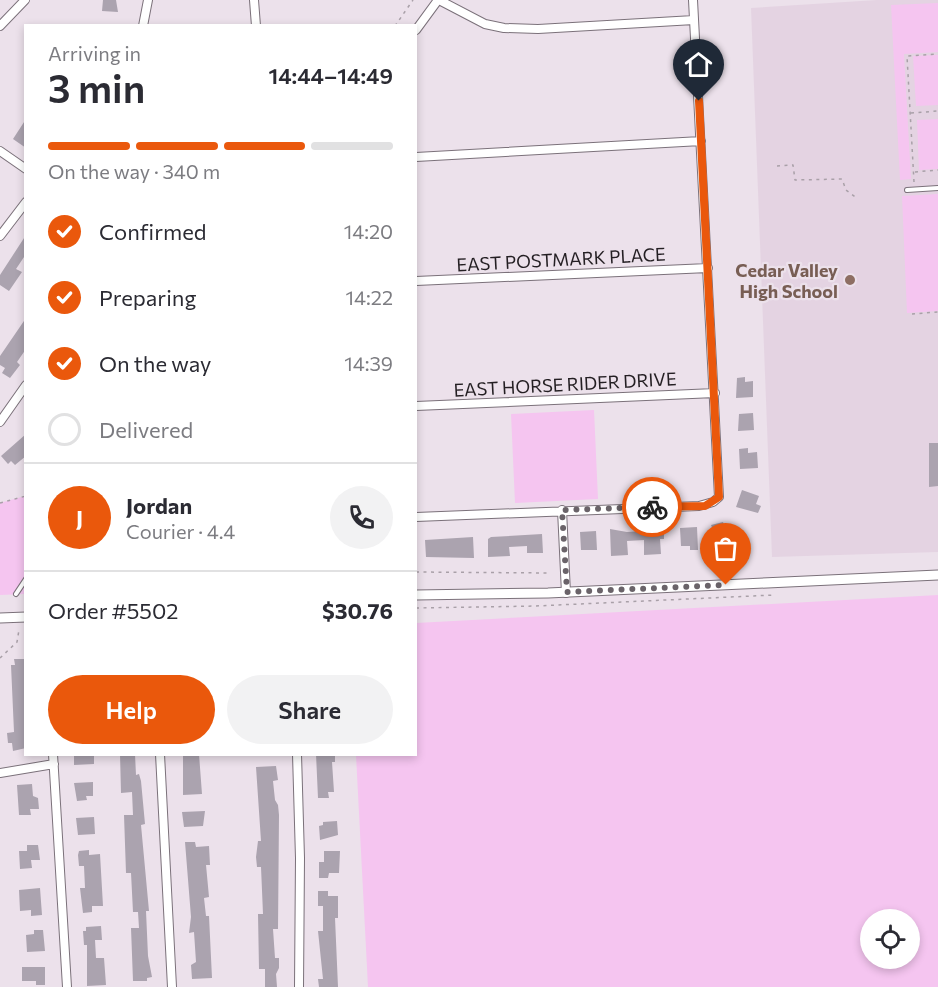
<!DOCTYPE html>
<meta charset="utf-8">
<style>
body{margin:0;font-family:Commissioner,sans-serif;background:#f2f2f3;color:#2b2b33;height:100vh;display:flex;flex-direction:column;font-size:22px;white-space:nowrap}
*{box-sizing:border-box;margin:0}
p{font-size:20px;color:#7c7c81}
.icon{flex:none;width:33px;height:33px;fill:none;stroke:currentColor;stroke-width:2;stroke-linecap:round;stroke-linejoin:round}
.map{position:relative;flex:1;overflow:hidden}
.details{position:absolute;left:24px;top:24px;width:393px;height:732px;display:flex;flex-direction:column;background:#fff;border-radius:0px;box-shadow:0 3px 9px #0003}
.details>*{flex:none}
.buttons{position:absolute;left:860px;top:909px;display:grid;gap:12px}
.buttons a{display:grid;place-items:center;width:60px;height:60px;border-radius:50%;background:#fff;box-shadow:0 3px 9px #0003;font-size:30px}
.pin{position:absolute;display:grid;place-items:center;width:51px;height:51px;color:#fff;margin:-62px -26px;border-radius:50% 50% 50% 0;rotate:-45deg;box-shadow:0 0 6px #0007}
.pin .icon{rotate:45deg}
.courier{position:absolute;display:grid;place-items:center;width:60px;height:60px;margin:-30px;border:4px solid #ea580c;border-radius:50%;background:#fff;color:#222;box-shadow:0 2px 8px #0007}
.headline em{font-style:normal;font-weight:600}
.headline div{display:flex;flex-direction:column-reverse}
.headline{display:flex;align-items:center;justify-content:space-between;height:102px;padding:0 24px}
h1{font-size:39px;font-weight:600;line-height:45px}
.bar{display:grid;grid-template-columns:repeat(4,1fr);gap:9px 6px;align-content:center;height:72px;padding:0 24px}
.bar i{height:8px;border-radius:4px;background:#e1e1e2}
.bar .current{background:#ea580c}
.bar p{grid-column:span 4}
.line{display:flex;align-items:center;gap:15px;padding:0 24px;border-top:2px solid #e1e1e2}
.line div{flex:1}
.round{display:grid;place-items:center;flex:none;width:63px;height:63px;border-radius:32px;background:#f2f2f3}
ol{padding:0 24px;list-style:none}
li{display:flex;align-items:center;gap:18px;height:66px}
li p{margin-inline-start:auto}
li .icon{padding:6px;border-radius:50%;background:#ea580c;color:#fff;stroke-width:4}
li:last-child{color:#7c7c81}
li i{width:33px;height:33px;border:3px solid #e1e1e2;border-radius:50%}
.cta{display:flex;gap:12px;margin-top:auto;padding:12px 24px}
.cta a{flex:1;height:69px;border-radius:36px;background:#ea580c;color:#fff;font-size:24px;font-weight:600;line-height:69px;text-align:center}
.cta a+a{background:#f2f2f3;color:#2b2b33}
.map>svg:first-child{display:block}
.built{fill:#e4d3e2}
.green{fill:#f5c5f0;fill-rule:evenodd}
.building{fill:#aba3af}
.lines{fill:none;stroke-linecap:round;stroke-linejoin:round}
.service-casing{stroke:#7b717a;stroke-width:6}
.minor-casing{stroke:#7b717a;stroke-width:10}
.tertiary-casing{stroke:#7b717a;stroke-width:11}
.path{stroke:#a9a0a8;stroke-width:1.5;stroke-dasharray:3 4.5;stroke-linecap:butt}
.service{stroke:#fff;stroke-width:4}
.minor{stroke:#fff;stroke-width:8}
.tertiary{stroke:#fff;stroke-width:9}
.done{stroke:#6a6369;stroke-width:6;stroke-dasharray:0 10.8}
.route{stroke:#ea580c;stroke-width:8}
.education-dot{fill:#8d6e63;stroke:#ece1eb;stroke-width:2}
.labels{text-anchor:middle;dominant-baseline:central;stroke-width:4.5;stroke-linejoin:round;paint-order:stroke}
.street-label{font-size:18px;fill:#241f23;stroke:#ece1eb}
.education-label{font-size:18px;font-weight:bold;fill:#785e54;stroke:#ece1eb;text-anchor:end}
</style>
<div class="map">
<svg width="938" height="987" viewBox="0 0 938 987">
<rect width="100%" height="100%" fill="#ece1eb"/>
<path class="built" d="M877,0H938V552L772,557L751,8Z"/>
<path class="green" d="M938,3V52L904,54L911,179L900,180L891,5Z
M938,55V105L916,106L913,56Z
M938,119V169L919,170L917,120Z
M938,194V311L907,313L902,196Z
M594,410L598,499L515,503L511,414Z
M25,496V594L0,595V503Z
M938,595V987H368L356,755L416,754V623ZM870,920H909V958H870Z"/>
<path class="building" d="M103,0H116L118,12L102,11Z
M26,119V148L13,139Z
M26,235V254L16,269L22,272L9,291L0,285V275Z
M26,318V349L17,362L20,365L10,378L2,373L5,368L0,365V356Z
M745,377V382L753,381V397L736,398L737,378Z
M753,413L754,430L738,431L739,414Z
M26,434V456L15,465L11,461L8,464L1,456Z
M929,443H938V486L929,487Z
M748,448V453L757,452L758,468L740,469L739,449Z
M742,490L759,496L756,504L761,506L758,513L736,507Z
M723,522L725,527L729,525L735,542L728,545L730,551L722,553L711,525Z
M643,527L664,530V539H660L661,554L644,555V540L627,541L628,555L611,556L610,529L627,532L643,531Z
M697,527L698,550H690V546H681L680,528Z
M596,531L597,550H581L580,532Z
M542,534L543,553H527V546L509,547L510,556L488,557V539L491,537Z
M473,537L474,558L426,557L425,540Z
M14,659H26V748L13,751L12,743H8L7,733L14,732L11,665H15Z
M74,754H94V764L74,765Z
M120,754H135L136,775L139,774L141,781L145,824L141,825L149,911H146L148,956L152,977L147,978V981H133L131,928H139L138,912H133L131,873H126L124,815H133L132,792L121,793Z
M183,754H199L202,794L183,795Z
M316,754H335V762H332L334,792H328L329,798H318Z
M276,766L278,780L273,781L275,800L278,805L279,815L278,929H273L275,958H279V968L276,974L277,987H265V969H259L258,914H263L261,867H257L256,857L258,841H261L256,767Z
M93,782V796H86L87,800L77,801L74,783Z
M32,784L33,796L38,798L39,809H30L31,815H19L17,785Z
M205,811L203,826L184,827L182,812Z
M94,817L95,834L78,835L76,818Z
M337,821L338,835L320,840L319,826L323,825V822Z
M185,842H195L196,847L209,846L210,865H206L209,897L204,898L206,916H209L212,978L192,979L191,965L196,962L194,932L189,933L191,917Z
M27,845H38L40,860H31L32,868L20,869L19,851H27Z
M89,850V855L100,854L103,906H92V912L83,913L80,888H85L84,866H79L78,855L79,851Z
M324,851H340L339,873H329L328,878H319V862H324Z
M40,888L42,915L31,916V910L20,911L19,890Z
M318,891H328V896H338V918H335L338,987H319L318,979H323L318,931H323V906H318Z
M101,926L102,940H95L96,958H104L106,985L87,986V945H84L83,931H86V927Z
M34,930H43L45,951L27,952L26,935L34,934Z
M22,967H45V985H36V981H22Z"/>
<g class="lines">
<defs>
<path id="service" d="M907,190L938,188
M16,594L26,579"/>
<path id="minor" d="M254,0L256,26
M439,0L485,24L504,28L538,29L694,20
M0,26L25,0
M143,26L148,0
M416,30L438,0
M0,151L26,169
M416,157L701,141
M0,236L26,202
M416,281L708,268
M416,406L715,393
M0,422L26,385
M562,510L566,593
M416,517L699,506L713,502L719,497L693,0
M53,754L67,987
M160,754L172,987
M297,754L300,858L299,987
M0,773L54,764"/>
<path id="tertiary" d="M416,595L548,593L938,575
M0,618L26,617"/>
</defs>
<use href="#service" class="service-casing"/>
<use href="#minor" class="minor-casing"/>
<use href="#tertiary" class="tertiary-casing"/>
<path class="path" d="M395,26L413,0
M911,113L938,111
M777,166L793,165L795,180L842,179L846,190L858,199
M915,172L938,170
M914,182L907,56L938,54
M912,314L938,312
M0,503L26,496
M416,572L549,573
M416,608L536,606L774,595
M0,658L17,642L19,630"/>
<use href="#service" class="service"/>
<use href="#minor" class="minor"/>
<use href="#tertiary" class="tertiary"/>
</g>
<g class="lines">
<path class="done" d="M652,507L562,510L567,592L726,585"/>
<path class="route" d="M652,507L705,506L719,497L699,101"/>
</g>
<circle class="education-dot" cx="850" cy="280" r="6"/>
<g class="labels">
<g class="street-label">
<text transform="translate(561 259) rotate(-3)">EAST POSTMARK PLACE</text>
<text transform="translate(565 384) rotate(-3)">EAST HORSE RIDER DRIVE</text>
</g>
<g class="education-label">
<text x="838" y="270">Cedar Valley<tspan x="838" dy="21">High School</tspan></text>
</g>
</g>
</svg>
<div class="buttons">
<a><svg class="icon" aria-label="locate" viewBox="0 0 24 24"><circle cx="12" cy="12" r="6"/><path d="M12 2v4M12 18v4M2 12h4M18 12h4"/></svg></a>
</div>
<div class="pin" style="left:726px;top:585px;background:#ea580c"><svg class="icon" aria-label="bag" viewBox="0 0 24 24"><path d="M5 8h14l-1 12H6zM9 8a3 3 0 0 1 6 0"/></svg></div>
<div class="pin" style="left:699px;top:101px;background:#1f2937"><svg class="icon" aria-label="home" viewBox="0 0 24 24"><path d="M3 11l9-7 9 7M6 9v11h12V9"/></svg></div>
<div class="courier" style="left:652px;top:507px"><svg class="icon" aria-label="bike" viewBox="0 0 24 24"><circle cx="6" cy="16" r="4"/><circle cx="18" cy="16" r="4"/><path d="M6 16l4-8h5l3 8M10 8l3 8H6M13 5h3"/></svg></div>
<section class="details">
<div class="headline"><div><h1>3 min</h1><p>Arriving in</p></div><em>14:44–14:49</em></div>
<div class="bar"><i class="current"></i><i class="current"></i><i class="current"></i><i></i><p>On the way · 340 m</p></div>
<ol>
<li><svg class="icon" aria-label="check" viewBox="0 0 24 24"><path d="M5 12l5 5 9-10"/></svg>Confirmed<p>14:20</p></li>
<li><svg class="icon" aria-label="check" viewBox="0 0 24 24"><path d="M5 12l5 5 9-10"/></svg>Preparing<p>14:22</p></li>
<li><svg class="icon" aria-label="check" viewBox="0 0 24 24"><path d="M5 12l5 5 9-10"/></svg>On the way<p>14:39</p></li>
<li><i></i>Delivered</li>
</ol>
<div class="line" style="height:108px"><b class="round" style="background:#ea580c;color:#fff">J</b><div><b>Jordan</b><p>Courier · 4.4</p></div><a class="round"><svg class="icon" aria-label="phone" viewBox="0 0 24 24"><path d="M5 4h4l2 5-3 2q2 4 5 5l2-3 5 2v4C11 20 4 13 5 4z"/></svg></a></div>
<div class="line" style="height:78px"><div>Order #5502</div><b>$30.76</b></div>
<div class="cta"><a>Help</a><a>Share</a></div>
</section>
</div>
